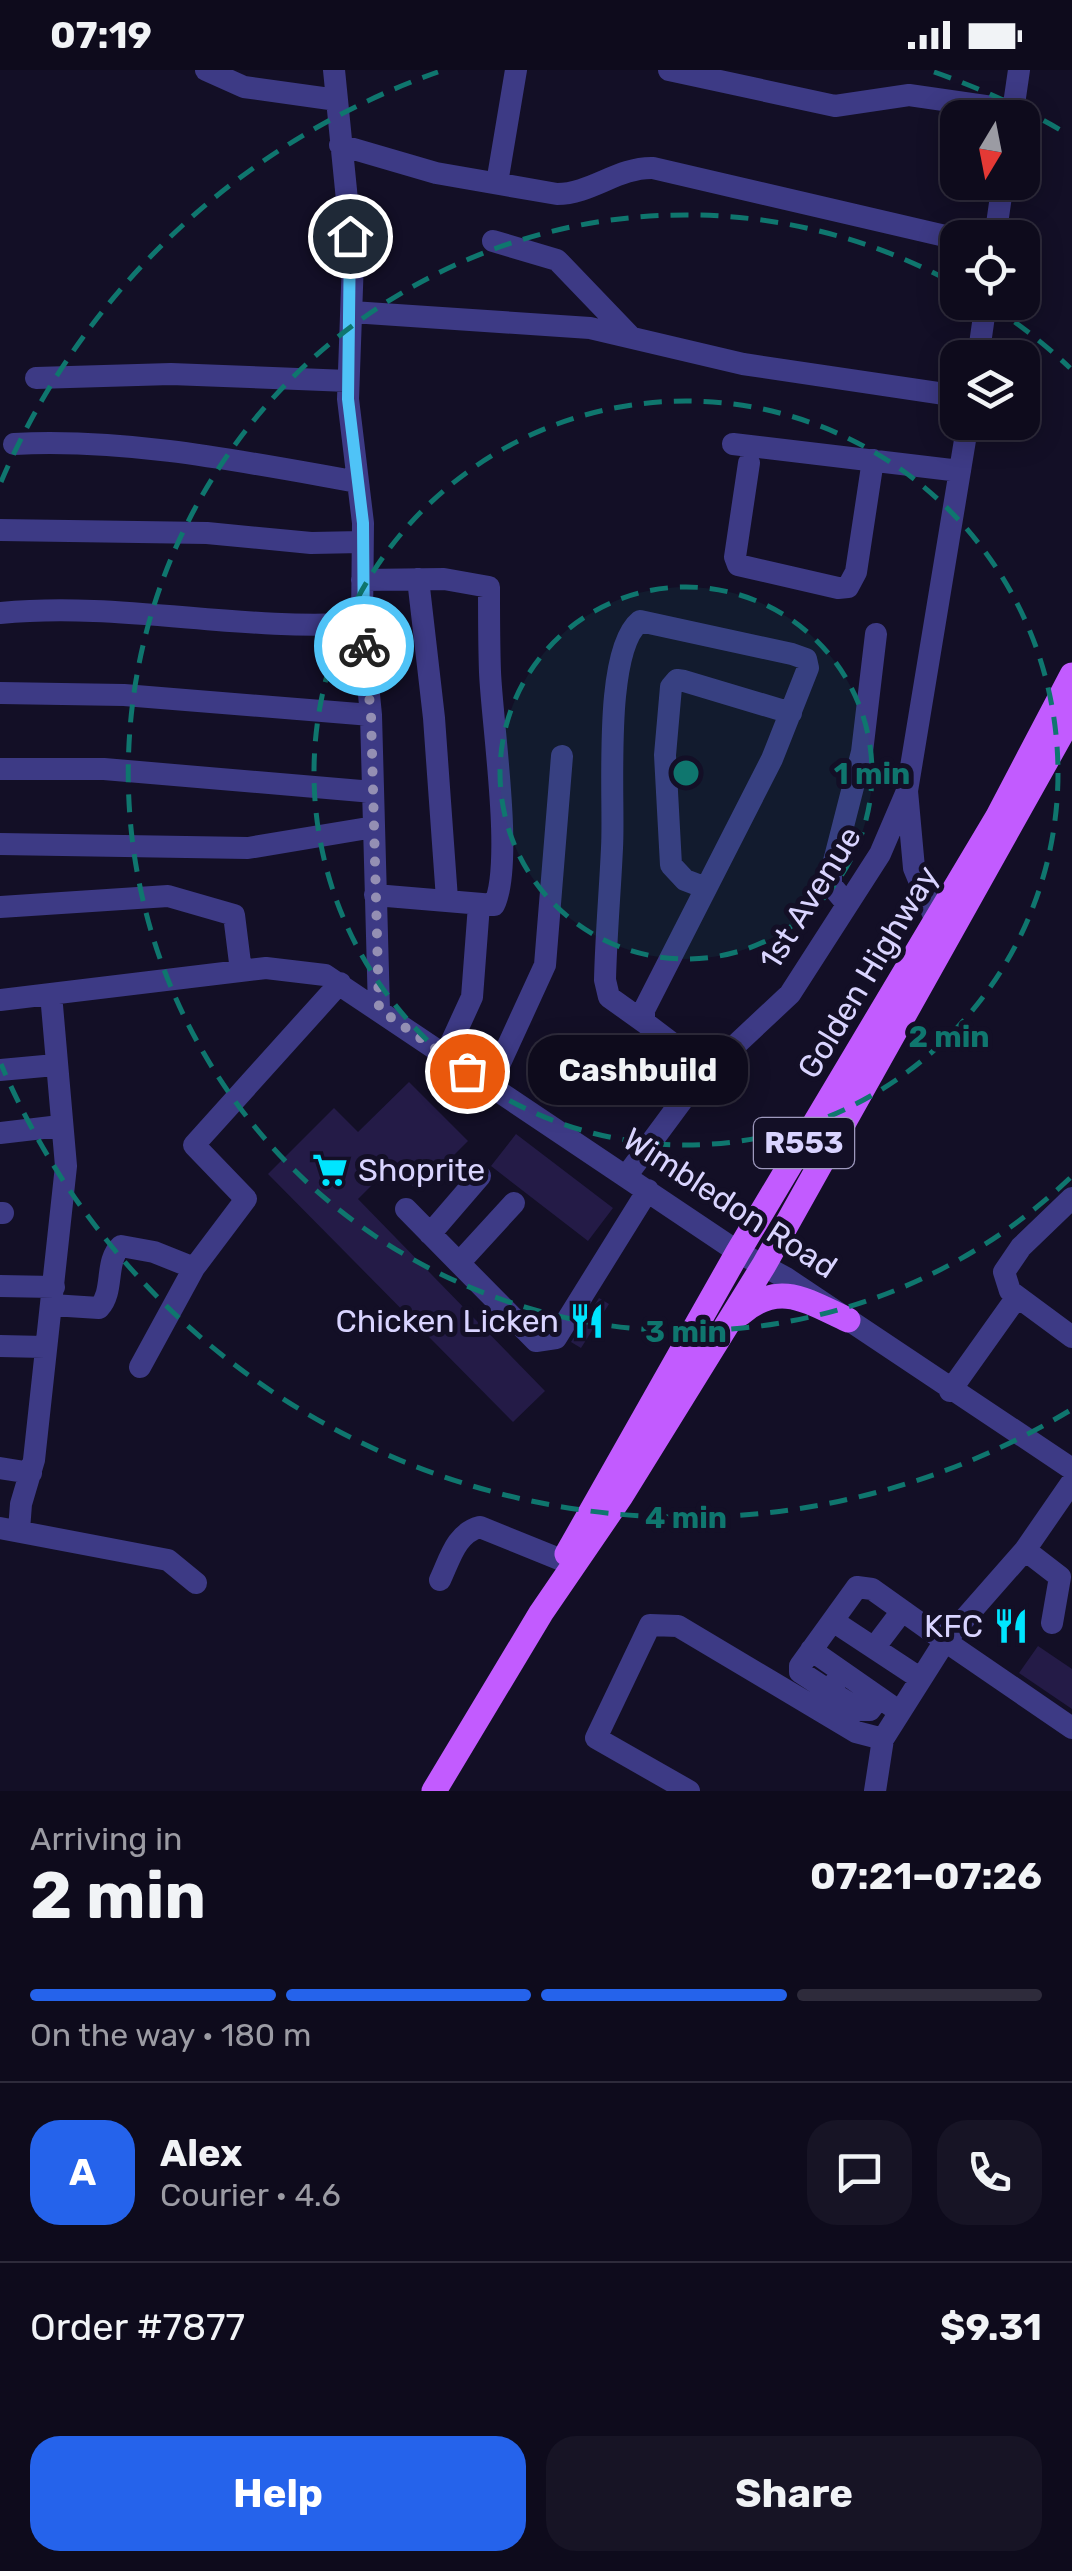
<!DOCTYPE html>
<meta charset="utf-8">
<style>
body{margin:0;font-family:Rubik,sans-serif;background:#171425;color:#f1f3f6;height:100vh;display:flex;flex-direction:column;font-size:38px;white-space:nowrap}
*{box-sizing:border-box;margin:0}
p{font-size:32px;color:#9b9ba3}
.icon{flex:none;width:55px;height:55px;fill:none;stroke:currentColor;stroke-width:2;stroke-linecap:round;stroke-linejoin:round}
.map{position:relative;height:1721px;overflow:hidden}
.details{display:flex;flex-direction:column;background:#0e0b1c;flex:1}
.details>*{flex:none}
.needle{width:65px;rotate:190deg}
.controls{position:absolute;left:940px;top:30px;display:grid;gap:20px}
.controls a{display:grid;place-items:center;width:100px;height:100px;border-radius:20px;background:#0e0b1c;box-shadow:0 5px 25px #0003,0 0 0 2px #2e2b3b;font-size:50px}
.pin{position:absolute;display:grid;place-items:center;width:85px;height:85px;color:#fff;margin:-42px;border:5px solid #fff;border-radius:50%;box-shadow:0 2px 10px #0007}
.courier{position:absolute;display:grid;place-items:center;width:100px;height:100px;margin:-50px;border:8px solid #4fc3f7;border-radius:50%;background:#fff;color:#222;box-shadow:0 2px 12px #0007}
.bubble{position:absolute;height:70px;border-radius:30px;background:#0e0b1c;box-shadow:0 5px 25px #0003,0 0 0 2px #2e2b3b;font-size:32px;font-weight:700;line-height:70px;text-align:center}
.summary em{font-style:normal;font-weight:700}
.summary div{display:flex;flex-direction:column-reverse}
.summary{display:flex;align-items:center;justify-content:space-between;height:170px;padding:0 30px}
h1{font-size:65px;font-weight:700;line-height:75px}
.bar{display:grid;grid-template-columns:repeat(4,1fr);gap:15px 10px;align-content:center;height:120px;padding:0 30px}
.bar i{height:12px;border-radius:8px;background:#2e2b3b}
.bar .active{background:#2563eb}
.bar p{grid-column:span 4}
.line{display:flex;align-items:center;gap:25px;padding:0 30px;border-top:2px solid #2e2b3b}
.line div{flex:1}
.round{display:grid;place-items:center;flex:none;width:105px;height:105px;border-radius:30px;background:#171425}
.action{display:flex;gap:20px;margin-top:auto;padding:20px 30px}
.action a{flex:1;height:115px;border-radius:30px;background:#2563eb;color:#fff;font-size:40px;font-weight:700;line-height:115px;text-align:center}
.action a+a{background:#171425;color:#f1f3f6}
.status{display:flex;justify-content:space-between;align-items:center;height:70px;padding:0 50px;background:#0e0b1c;direction:ltr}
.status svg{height:28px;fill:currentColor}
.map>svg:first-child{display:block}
.building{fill:#241b47}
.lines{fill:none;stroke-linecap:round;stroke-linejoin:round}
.minor{stroke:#3d3a85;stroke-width:22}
.major{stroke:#c25bff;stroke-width:25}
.done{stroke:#948fb3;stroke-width:10;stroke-dasharray:0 18}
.route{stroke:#4fc3f7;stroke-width:12}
.ring{fill:none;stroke:#0f766e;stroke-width:5;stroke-dasharray:18 12}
.labels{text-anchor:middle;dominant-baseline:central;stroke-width:10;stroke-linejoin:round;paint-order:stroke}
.shield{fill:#130f26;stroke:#9e99be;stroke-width:2.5}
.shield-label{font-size:30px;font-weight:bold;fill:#d9d4ff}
.street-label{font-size:32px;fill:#d9d4ff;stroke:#130f26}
.poi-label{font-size:32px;fill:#d9d4ff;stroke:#130f26;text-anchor:end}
.centre{fill:#0f766e;stroke:#130f26;stroke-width:5}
.ring-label{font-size:30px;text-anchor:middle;font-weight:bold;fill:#0f766e;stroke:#130f26;stroke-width:10;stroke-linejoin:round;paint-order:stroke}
</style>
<div class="status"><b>07:19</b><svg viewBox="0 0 49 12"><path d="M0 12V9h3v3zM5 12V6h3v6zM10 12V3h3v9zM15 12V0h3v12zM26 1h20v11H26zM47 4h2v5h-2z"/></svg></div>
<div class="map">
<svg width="1072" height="1721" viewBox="0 0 1072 1721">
<rect width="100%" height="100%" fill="#130f26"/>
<path class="building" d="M409,1012L468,1071L418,1121L392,1095L358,1129L545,1321L513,1352L268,1104L334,1038L358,1062Z
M516,1064L613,1138L588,1171L491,1096Z
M599,1228L609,1234L581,1278L571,1272Z
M1038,1576L1072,1599V1639L1019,1603Z"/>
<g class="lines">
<path class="minor" d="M206,0L244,17L337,30
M334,0L353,190L348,329L363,453L362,553L371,645L379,939
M669,0L835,36L909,25L1013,40
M1012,48L1019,0
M340,75L436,103L557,124C591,124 618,97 653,98L958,169
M497,113L516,0
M995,168L1003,112
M493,171L557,190L632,268
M352,242L590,258L743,294L958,326
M978,288L986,232
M36,308L171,304L348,311
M14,374C129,368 245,392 358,412
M733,374L960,401
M749,393L735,487L738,495L838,518L848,517L856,502L873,390
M0,460L207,463L311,473L362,472
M418,509L434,648L447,829
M362,510L444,509L489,517C489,545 489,574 490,602C492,653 514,794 494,835L375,825
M0,543C121,531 241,562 362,553
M0,623L124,625L371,645
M0,699H104L373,722
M907,721L914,798L936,851
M0,774L248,778L374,757
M706,818L685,810L671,795L665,685L671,617L677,610L684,611L791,643
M847,834L831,815V803L862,682L876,564
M0,837L168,826L234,845L241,901
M0,930L266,898L325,905L738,1182L786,1208L1072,1399
M644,952L609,927L605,910C606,866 610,822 612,778C615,731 602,582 640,551L792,584L806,589L808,598L772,689L644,940V952L677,977L695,1013
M445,986L472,927L479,835
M0,1000L55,995
M489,1017L545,895L562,686
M0,1063L60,1056
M627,1105L695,1013L790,924L880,784L907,721L968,352
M1072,1128L1021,1177L1004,1202L1010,1221L1072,1267
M514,1133L459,1193L536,1271L556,1268L648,1120
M406,1139L459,1193
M0,1143H3
M430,1164L480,1106
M0,1216L54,1217
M52,1235L99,1238C115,1221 104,1191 121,1176L154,1182L194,1198
M0,1276L45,1277
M140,1297L194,1198L246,1129L194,1075L340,913
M950,1321L1017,1227
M0,1398L31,1403
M1072,1412L1025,1480L945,1571L1072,1658
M0,1458L168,1490L196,1513
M19,1460L21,1434L34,1390L66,1096L51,924
M1025,1480L1060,1507L1052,1553
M440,1510C450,1489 456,1463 480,1457L564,1491
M833,1551L921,1609
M874,1578L902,1541
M811,1580L900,1642
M837,1610L829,1621L860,1640H870L879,1628
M819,1639L829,1621L800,1602V1596L857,1517L872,1519L945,1571L883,1669L875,1721
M689,1721L596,1668L650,1555L678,1556L856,1662L883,1669"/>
<path class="major" d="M740,1244C779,1210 807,1231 848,1250
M567,1484L738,1182L997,748L1072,605
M434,1721L541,1543L621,1426L764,1195L1072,645"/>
</g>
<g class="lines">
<path class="done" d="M364,576L371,645L379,939L467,1001"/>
<path class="route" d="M350,166L348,329L363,453L364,576"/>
</g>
<circle cx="686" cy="703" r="186" fill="#0f766e" fill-opacity=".12"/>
<g class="ring">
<circle cx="686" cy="703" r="186"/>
<circle cx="686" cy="703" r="372"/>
<path d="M1070 1108A558 558 0 1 1 957 215M990 235A558 558 0 0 1 1070 298"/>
<path d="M1069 1341A744 744 0 0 1 1 994M1 412A744 744 0 0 1 438 2M934 2A744 744 0 0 1 1069 65"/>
</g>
<defs>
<symbol id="supermarket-bare" viewBox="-9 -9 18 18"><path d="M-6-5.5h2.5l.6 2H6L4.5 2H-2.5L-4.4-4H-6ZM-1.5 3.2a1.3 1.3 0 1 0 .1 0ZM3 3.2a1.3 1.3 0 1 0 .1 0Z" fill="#00e5ff" stroke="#130f26" stroke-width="2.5" paint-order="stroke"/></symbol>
<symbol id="restaurant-bare" viewBox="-9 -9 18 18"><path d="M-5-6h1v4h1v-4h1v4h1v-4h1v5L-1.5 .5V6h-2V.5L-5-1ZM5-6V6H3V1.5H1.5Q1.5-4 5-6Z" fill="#00e5ff" stroke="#130f26" stroke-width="2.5" paint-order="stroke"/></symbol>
</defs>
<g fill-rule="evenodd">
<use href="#supermarket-bare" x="305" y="1075" width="50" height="50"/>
<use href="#restaurant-bare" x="562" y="1226" width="50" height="50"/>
<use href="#restaurant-bare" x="986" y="1531" width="50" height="50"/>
</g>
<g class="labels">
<rect class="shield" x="754" y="1048" width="100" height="50" rx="8"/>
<g class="shield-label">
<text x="804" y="1073">R553</text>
</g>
<g class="street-label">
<text transform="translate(810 828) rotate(-58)">1st Avenue</text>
<text transform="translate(868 902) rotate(-59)">Golden Highway</text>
<text transform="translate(730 1133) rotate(33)">Wimbledon Road</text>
</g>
<g class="poi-label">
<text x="358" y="1100" text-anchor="start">Shoprite</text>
<text x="559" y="1251">Chicken Licken</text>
<text x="983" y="1556">KFC</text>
</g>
</g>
<circle cx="686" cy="703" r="15" class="centre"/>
<g class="ring-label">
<text x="872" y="714">1 min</text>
<text x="949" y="977">2 min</text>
<text x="686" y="1272">3 min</text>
<text x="686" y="1458">4 min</text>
</g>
</svg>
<div class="controls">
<a><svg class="needle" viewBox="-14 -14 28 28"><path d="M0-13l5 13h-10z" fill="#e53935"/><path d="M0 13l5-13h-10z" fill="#9b9ba3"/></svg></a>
<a><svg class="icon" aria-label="locate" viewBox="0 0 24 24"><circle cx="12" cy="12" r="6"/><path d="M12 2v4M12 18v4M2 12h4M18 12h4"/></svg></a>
<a><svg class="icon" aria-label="layers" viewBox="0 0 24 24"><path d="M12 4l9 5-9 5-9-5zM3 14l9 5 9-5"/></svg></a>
</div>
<div class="pin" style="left:467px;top:1001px;background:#ea580c"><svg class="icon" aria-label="bag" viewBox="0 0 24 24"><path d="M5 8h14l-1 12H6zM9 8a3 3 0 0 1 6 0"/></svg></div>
<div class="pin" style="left:350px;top:166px;background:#1f2937"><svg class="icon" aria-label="home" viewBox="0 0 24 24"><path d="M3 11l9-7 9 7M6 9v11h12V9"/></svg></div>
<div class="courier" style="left:364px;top:576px"><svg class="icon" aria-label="bike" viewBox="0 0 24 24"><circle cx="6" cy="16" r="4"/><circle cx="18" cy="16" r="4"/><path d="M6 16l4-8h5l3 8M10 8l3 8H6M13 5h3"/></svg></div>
<div class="bubble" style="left:528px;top:965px;width:220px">Cashbuild</div>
</div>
<section class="details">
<div class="summary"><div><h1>2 min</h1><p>Arriving in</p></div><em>07:21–07:26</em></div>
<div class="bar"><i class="active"></i><i class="active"></i><i class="active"></i><i></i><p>On the way · 180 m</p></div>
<div class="line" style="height:180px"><b class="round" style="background:#2563eb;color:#fff">A</b><div><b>Alex</b><p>Courier · 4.6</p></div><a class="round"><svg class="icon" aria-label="chat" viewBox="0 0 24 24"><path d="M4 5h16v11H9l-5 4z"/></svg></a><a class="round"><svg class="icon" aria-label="phone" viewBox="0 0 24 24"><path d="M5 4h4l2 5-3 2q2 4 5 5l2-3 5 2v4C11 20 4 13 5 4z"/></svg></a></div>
<div class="line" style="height:130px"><div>Order #7877</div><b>$9.31</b></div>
<div class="action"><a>Help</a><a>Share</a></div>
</section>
